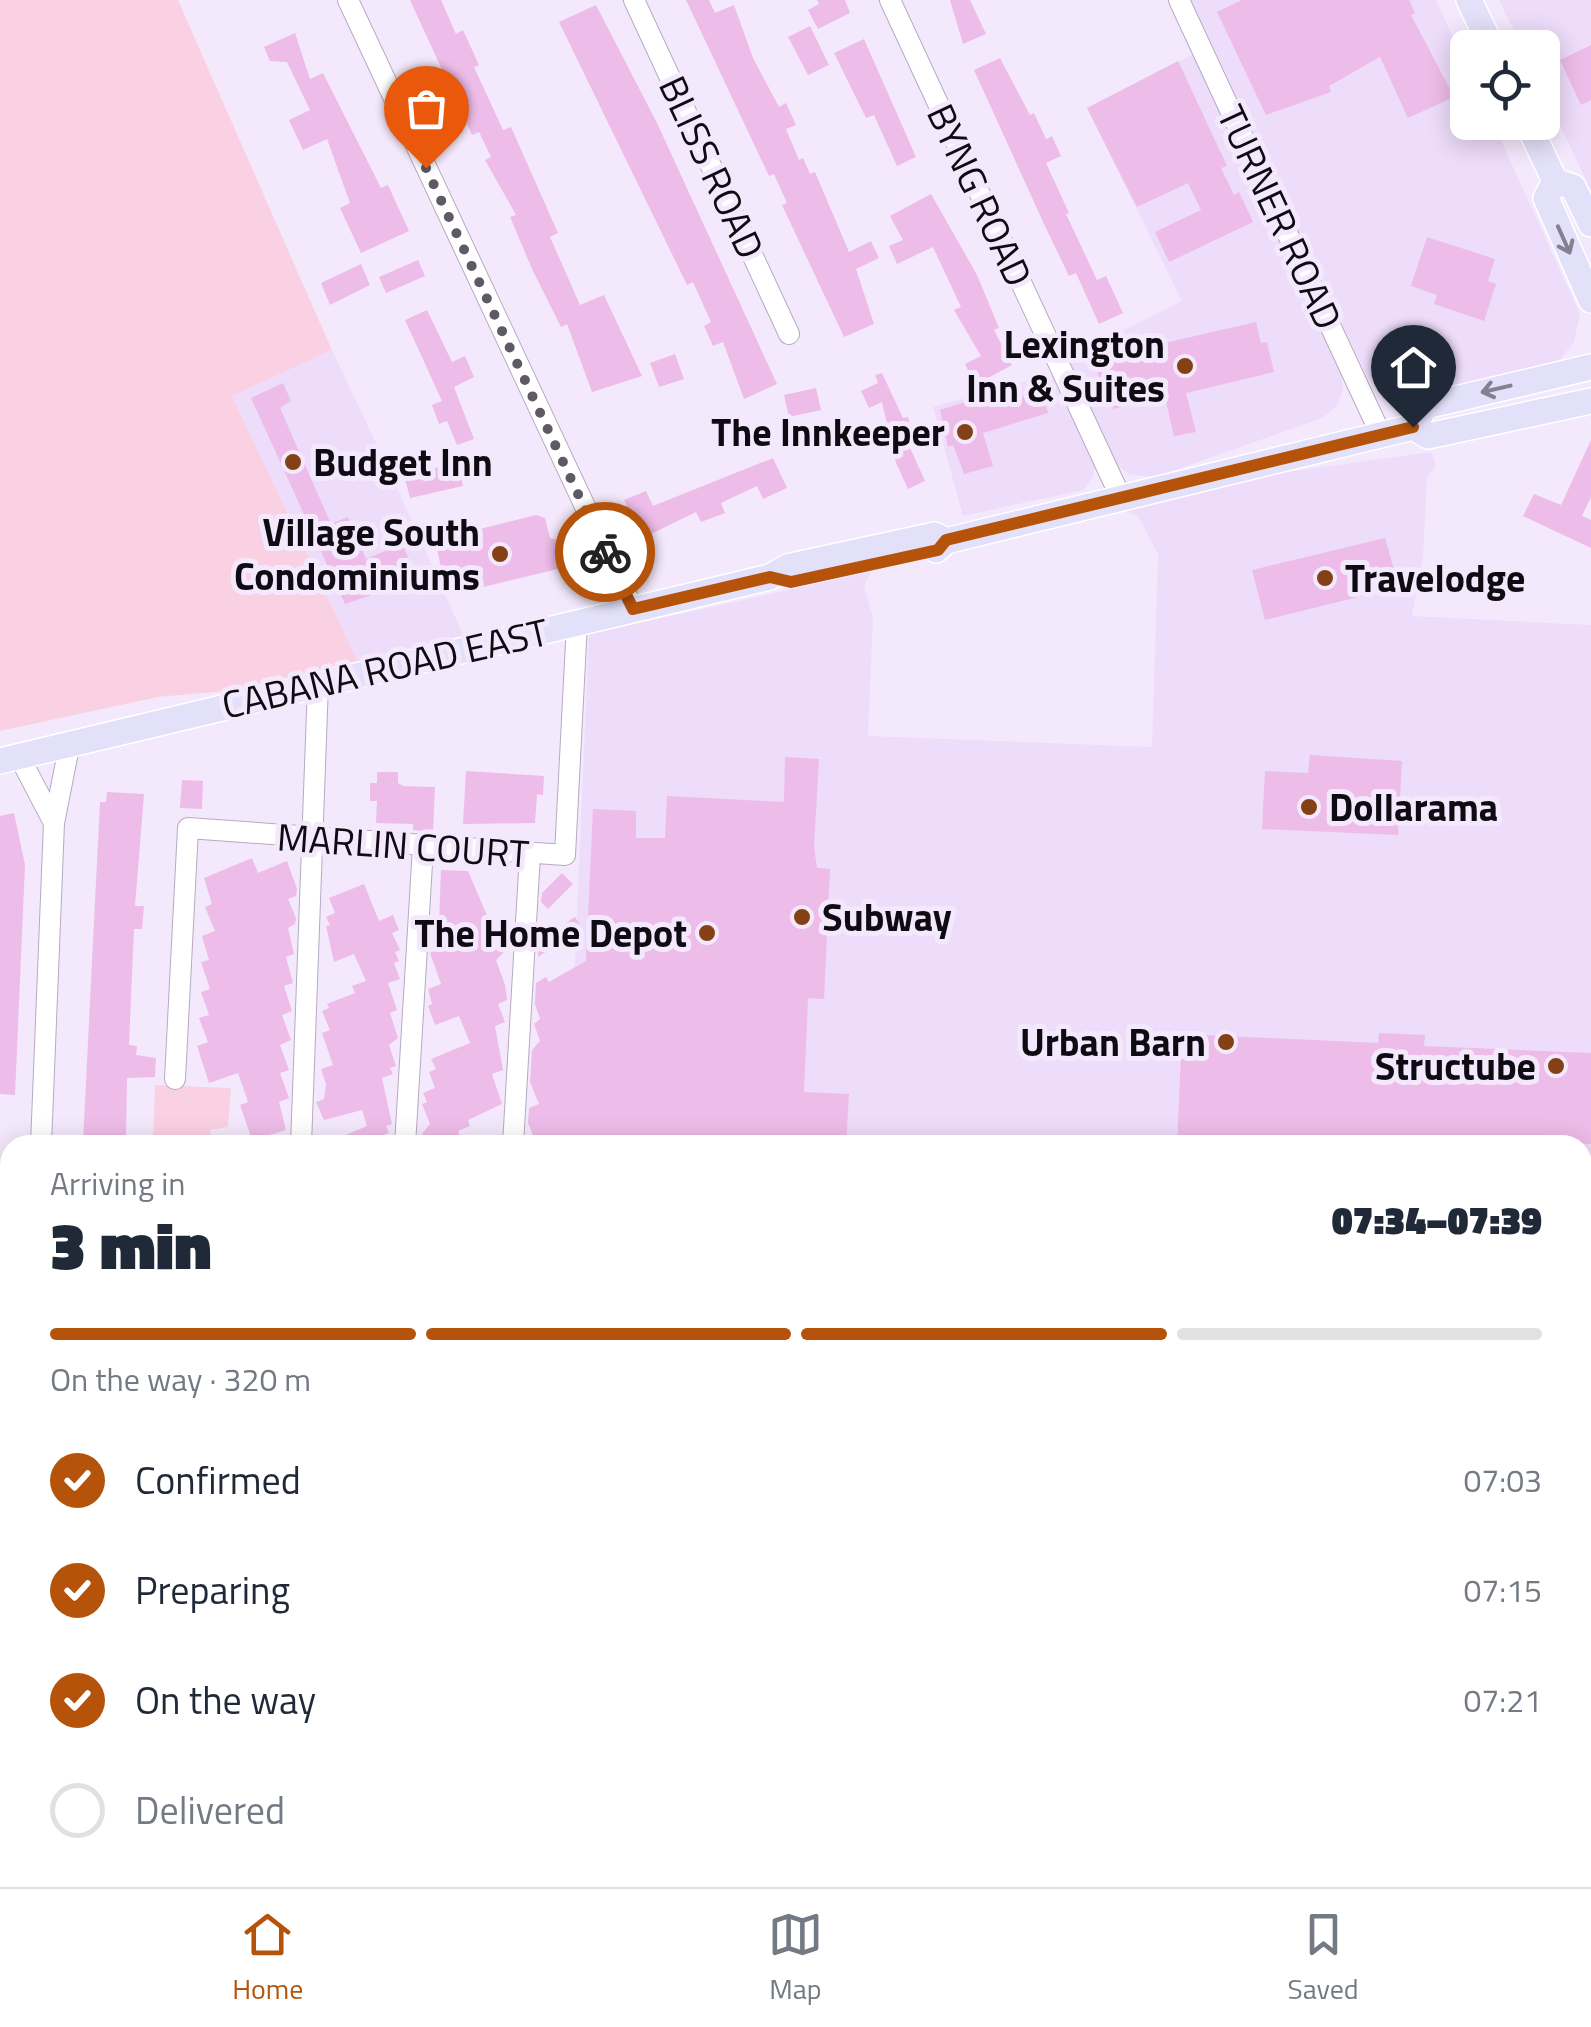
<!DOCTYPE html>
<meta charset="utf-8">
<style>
body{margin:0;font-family:"Titillium Web",sans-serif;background:#f6f6f7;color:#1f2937;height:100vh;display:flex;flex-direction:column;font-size:38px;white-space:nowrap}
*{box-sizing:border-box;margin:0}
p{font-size:32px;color:#747a83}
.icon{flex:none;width:55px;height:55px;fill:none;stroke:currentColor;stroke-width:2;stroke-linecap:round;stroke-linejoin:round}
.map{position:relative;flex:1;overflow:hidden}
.panel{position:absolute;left:0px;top:1135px;width:1592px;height:752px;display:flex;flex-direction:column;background:#fff;border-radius:30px 30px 0 0;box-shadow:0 5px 25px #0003}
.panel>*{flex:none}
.tools{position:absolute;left:1450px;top:30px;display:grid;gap:20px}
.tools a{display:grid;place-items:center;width:110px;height:110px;border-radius:15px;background:#fff;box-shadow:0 5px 25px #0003;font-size:50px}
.pin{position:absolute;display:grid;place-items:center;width:85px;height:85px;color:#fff;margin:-102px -42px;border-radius:50% 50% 50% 0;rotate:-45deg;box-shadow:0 0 10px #0007}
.pin .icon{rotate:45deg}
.courier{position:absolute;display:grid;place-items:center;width:100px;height:100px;margin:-50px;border:8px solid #b45309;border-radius:50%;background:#fff;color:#222;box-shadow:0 2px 12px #0007}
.head em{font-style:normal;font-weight:800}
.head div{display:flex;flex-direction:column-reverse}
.head{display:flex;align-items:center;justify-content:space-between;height:170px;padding:0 50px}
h1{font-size:65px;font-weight:800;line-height:75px}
.bar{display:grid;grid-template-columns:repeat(4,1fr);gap:15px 10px;align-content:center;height:120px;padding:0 50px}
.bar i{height:12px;border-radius:8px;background:#e0e1e3}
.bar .current{background:#b45309}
.bar p{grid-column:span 4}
ol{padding:0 50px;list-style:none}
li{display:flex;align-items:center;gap:30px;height:110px}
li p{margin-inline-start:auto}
li .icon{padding:10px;border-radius:50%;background:#b45309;color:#fff;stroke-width:4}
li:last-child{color:#747a83}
li i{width:55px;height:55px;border:5px solid #e0e1e3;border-radius:50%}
.tab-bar{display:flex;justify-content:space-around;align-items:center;height:140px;border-top:2px solid #e0e1e3;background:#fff;font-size:28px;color:#747a83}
.tab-bar a{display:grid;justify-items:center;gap:5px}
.tab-bar .current{color:#b45309}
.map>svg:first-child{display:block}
.built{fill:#eddcfa}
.green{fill:#fad1e3}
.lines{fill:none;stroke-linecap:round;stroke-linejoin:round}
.stream{stroke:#adbff6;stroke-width:5}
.building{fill:#edbce8}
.minor-casing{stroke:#b6aac0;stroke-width:22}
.major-casing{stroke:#fff;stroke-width:28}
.minor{stroke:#fff;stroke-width:20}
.major{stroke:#e3e0f9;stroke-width:25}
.oneway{stroke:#848091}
.done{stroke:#5f5964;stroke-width:10;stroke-dasharray:0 18}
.route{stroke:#b45309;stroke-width:12}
.poi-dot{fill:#844115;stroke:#f4e9fc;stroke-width:4}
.labels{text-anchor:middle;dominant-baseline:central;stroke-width:10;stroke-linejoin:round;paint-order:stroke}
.street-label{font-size:38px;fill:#0f0b12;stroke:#f4e9fc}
.poi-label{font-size:38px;font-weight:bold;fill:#0f0b12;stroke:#f4e9fc;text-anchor:end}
</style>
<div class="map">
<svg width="1591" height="1887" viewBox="0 0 1591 1887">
<rect width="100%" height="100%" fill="#f4e9fc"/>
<path class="built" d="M1170,0H1436L1467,68L1468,122L1493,123L1580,314L1574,342L1557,363L1413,400H1390L1368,378L1301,240L1341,369L1343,391L1336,407L1322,418L1156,477L1130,475L1116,464L1067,359L1182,301L1087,108L1196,53Z
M1499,0H1591V191L1543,89L1542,48L1522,47Z
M332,350L392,477L465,639L360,666L232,396Z
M1056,373L1095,463L1093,477L1083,490L963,516L933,407Z
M1432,452L1436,466L1427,477L1423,557L1412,616L1591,625V1887H527V1878H1582V1145H567L589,634L871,572L864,586L873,618L868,736L1152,747L1158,554L1138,516L1116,507L1249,477Z"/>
<path class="green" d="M0,0H178L332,350L232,396L360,666L260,688L158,697L0,731Z
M155,1085L231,1088L228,1127L210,1130L212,1145H153Z
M10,1232V1485L0,1478V1233Z"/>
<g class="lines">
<path class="stream" d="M1348,1887L1349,1878"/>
</g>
<path class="building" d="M410,0H441L456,34L463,30L479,65L474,67L503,130L511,127L558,233L550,237L580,305L604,295L642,376L592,392L567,324L561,327L532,269L510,217L516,215L485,160L491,157L479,132L472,135Z
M686,0H709L715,13L734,5L753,58L779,107L786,103L796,125L786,129L799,160L803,158L810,174L815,172L849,252L871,241L879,258L856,269L874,324L844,337L782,205L787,203L774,174L769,176Z
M817,0H845L850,13L818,29L808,10L819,4Z
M950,0H970L986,34L963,44Z
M1242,0H1409L1415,13L1411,15L1454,97L1408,118L1380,57L1329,86L1331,92L1266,115L1217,12Z
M596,5L657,123L777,384L744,399L723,342L713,346L704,326L711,322L693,282L687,285L559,22Z
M810,26L829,65L808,75L788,37Z
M295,33L310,79L323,73L381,188L388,185L409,231L361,253L340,208L350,203L327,139L303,150L289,120L310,110L287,62L270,61L264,47Z
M864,39L916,157L897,166L874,115L866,118L834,53Z
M1591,45V100L1581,105L1560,60Z
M1000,58L1030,115L1034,113L1046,139L1052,136L1061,156L1046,163L1069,213L1066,214L1097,280L1106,276L1123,313L1099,324L1076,273L1069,276L1044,224L974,70Z
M1178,61L1227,166L1221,168L1234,195L1239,192L1253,222L1169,262L1155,232L1201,210L1188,183L1137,207L1087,108Z
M931,194L977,275L999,328L994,330L1012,365L975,385L965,364L981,356L954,310L961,307L933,247L897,264L889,246L903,240L890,216Z
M1427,237L1495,259L1488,281L1496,284L1484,321L1434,304L1437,295L1411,286Z
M418,260L425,276L386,293L379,277Z
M361,264L370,285L330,305L321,283Z
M427,310L452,362L465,356L474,377L454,387L474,439L457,445L447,421L439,424L432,405L442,401L405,320Z
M1256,322L1261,343L1267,342L1274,372L1186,393L1196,432L1174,436L1165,397L1113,409L1108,385L1101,387L1095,359Z
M675,354L684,379L659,387L650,363Z
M882,373L903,418L908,417L914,439L907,441L925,481L908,489L896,463L882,402L869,408L861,391L878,383L875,375Z
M283,383L291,401L280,408L331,524L348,517L366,559L402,544L413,568L388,577L392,588L345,604L251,398Z
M816,388L821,410L789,417L784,395Z
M1042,391L1048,413L983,433L993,466L964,474L953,445L948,447L940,410L991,394L994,405Z
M1591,440V497L1582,516L1591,520V548L1523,516L1534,494L1561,505Z
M773,458L787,488L763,499L757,486L721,503L725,513L701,522L696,512L641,539L624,500L646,491L653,506Z
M458,463L463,486L410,498L404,475Z
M536,515L545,518L550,538L560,541L566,567L454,594L448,571L442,572L435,540Z
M1385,538L1399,587L1265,620L1252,570Z
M1310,755L1402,761L1398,835L1262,829L1265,771L1308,773Z
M785,757L819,759L814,847L817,868L830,869L824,999L808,998L804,1092L849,1094L846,1145H537L528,1123L529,1108L539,1104L530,1082L532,1050L540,1041L534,1024L540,1019L535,1004L536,983L546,977L549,982L586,961L593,809L636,811V838H665L667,796L784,802Z
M466,771L544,776L543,795L537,794L535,823L463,824Z
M377,772H398V783L403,786L435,787L433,832L413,830V824L376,823L377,801H370V783H377Z
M182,780L203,781L202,809L180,808Z
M107,792L144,794L135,906H144L142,929H134L129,1045L137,1046L136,1055L156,1058L155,1077L127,1078L126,1139L83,1142L100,802H106Z
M14,813L25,865L15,1095L0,1094V816Z
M252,858L258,873L287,861L297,889L296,896L288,899L296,918L295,924L288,928L294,954L286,957L293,983L284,986L292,1011L282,1015L291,1040L280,1045L289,1070L280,1073L289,1098L279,1102L286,1130L252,1140L240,1105L248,1102L238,1073L209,1083L197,1046L208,1042L199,1018L209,1015L201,992L210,989L201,962L209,960L202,936L215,931L205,907L212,904L204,878Z
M441,870L468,871L503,953L496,960L505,985L507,1000L498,1004L505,1022L495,1026L503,1070L492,1074L502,1104L468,1120L470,1126L458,1131L463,1145H427L422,1134L430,1124L422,1104L427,1102L423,1093L435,1088L429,1072L436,1069L431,1059L470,1043L459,1016L435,1025L428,1006L432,1004L428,989L441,984L430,953L440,948L434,931L439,923Z
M562,873L573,884L548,909L541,902L542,893Z
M364,884L379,921L393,915L399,930L392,933L400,950L395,952L399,961L394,963L400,979L388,983L397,1010L390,1013L398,1038L389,1045L396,1066L390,1068L393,1074L382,1078L392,1124L386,1126L389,1133L358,1145H322L367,1126L362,1110L324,1120L316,1102L324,1099L326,1084L321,1069L333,1065L322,1033L330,1030L322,1011L329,1008L327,1004L355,993L352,986L366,981L354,954L334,962L326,926L330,925L326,917L335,913L329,898Z
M575,917L582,928L538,957L539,940Z
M1379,1033L1425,1035L1424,1046L1591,1053V1144L1511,1140V1145H1177L1182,1034L1378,1043Z"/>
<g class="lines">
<defs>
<path id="minor" d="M348,0L633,609
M634,0L789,334
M890,0L1121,498
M1179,0L1381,435
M19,756L54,823
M175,1079L188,828L565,855L577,623
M41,1145L54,823L70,742
M301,1145L318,684
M405,1145L423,847
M513,1145L530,854
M0,1223H10
M0,1493L10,1500
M0,1784L10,1791
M125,1878L138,1887
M26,1887L33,1878
M404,1887V1878"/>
<path id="major" d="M1469,0L1492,48
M1527,122L1555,181L1573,187L1591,224
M1555,181L1546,198L1591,300
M1413,427L1428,436L1591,401
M936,550L946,541L1413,427L1426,406L1591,367
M0,761L770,577L787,567L935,535L946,541"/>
</defs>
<use href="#minor" class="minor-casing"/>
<use href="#major" class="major-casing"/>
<use href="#minor" class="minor"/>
<use href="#major" class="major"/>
</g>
<defs><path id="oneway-shaft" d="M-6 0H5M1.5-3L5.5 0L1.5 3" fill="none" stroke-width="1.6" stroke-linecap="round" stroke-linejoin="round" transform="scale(2.5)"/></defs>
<g class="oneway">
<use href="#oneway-shaft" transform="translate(1564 240) rotate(66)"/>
<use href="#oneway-shaft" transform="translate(1496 389) rotate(167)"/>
</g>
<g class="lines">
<path class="done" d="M426,168L605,552"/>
<path class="route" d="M605,552L633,609L770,577L791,582L938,550L946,540L1413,427"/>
</g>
<g class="poi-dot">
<circle cx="1185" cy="366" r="10"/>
<circle cx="965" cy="432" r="10"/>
<circle cx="293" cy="462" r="10"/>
<circle cx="500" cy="554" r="10"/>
<circle cx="1325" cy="578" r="10"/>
<circle cx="1309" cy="807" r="10"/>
<circle cx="802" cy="917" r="10"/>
<circle cx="707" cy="933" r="10"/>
<circle cx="1226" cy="1042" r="10"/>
<circle cx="1556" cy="1066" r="10"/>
</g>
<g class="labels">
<g class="street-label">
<text transform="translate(712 167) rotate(65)">BLISS ROAD</text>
<text transform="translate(980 195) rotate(65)">BYNG ROAD</text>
<text transform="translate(1280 217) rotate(65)">TURNER ROAD</text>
<text transform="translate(385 668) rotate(-13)">CABANA ROAD EAST</text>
<text transform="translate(403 845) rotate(4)">MARLIN COURT</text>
</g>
<g class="poi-label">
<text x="1165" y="344">Lexington<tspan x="1165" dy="44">Inn &amp; Suites</tspan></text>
<text x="945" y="432">The Innkeeper</text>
<text x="313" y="462" text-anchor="start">Budget Inn</text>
<text x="480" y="532">Village South<tspan x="480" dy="44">Condominiums</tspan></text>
<text x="1345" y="578" text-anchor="start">Travelodge</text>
<text x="1329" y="807" text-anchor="start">Dollarama</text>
<text x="822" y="917" text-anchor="start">Subway</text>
<text x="687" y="933">The Home Depot</text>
<text x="1206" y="1042">Urban Barn</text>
<text x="1536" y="1066">Structube</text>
</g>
</g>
</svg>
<div class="tools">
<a><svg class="icon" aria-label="locate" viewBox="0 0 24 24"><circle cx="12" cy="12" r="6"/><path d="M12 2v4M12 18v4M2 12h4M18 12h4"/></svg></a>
</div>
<div class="pin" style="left:426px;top:168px;background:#ea580c"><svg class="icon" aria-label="bag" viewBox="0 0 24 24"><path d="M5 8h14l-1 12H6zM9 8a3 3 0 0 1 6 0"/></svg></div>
<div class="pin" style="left:1413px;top:427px;background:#1f2937"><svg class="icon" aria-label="home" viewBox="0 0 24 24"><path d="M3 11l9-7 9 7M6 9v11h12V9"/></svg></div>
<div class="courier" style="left:605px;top:552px"><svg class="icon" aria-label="bike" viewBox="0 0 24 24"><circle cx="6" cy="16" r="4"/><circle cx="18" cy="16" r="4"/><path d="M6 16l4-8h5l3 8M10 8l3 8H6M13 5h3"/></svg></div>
<section class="panel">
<div class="head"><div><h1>3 min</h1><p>Arriving in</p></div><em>07:34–07:39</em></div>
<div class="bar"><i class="current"></i><i class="current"></i><i class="current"></i><i></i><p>On the way · 320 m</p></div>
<ol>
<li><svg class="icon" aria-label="check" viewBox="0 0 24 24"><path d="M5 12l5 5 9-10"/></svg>Confirmed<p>07:03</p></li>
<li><svg class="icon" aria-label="check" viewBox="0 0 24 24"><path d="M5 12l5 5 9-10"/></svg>Preparing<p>07:15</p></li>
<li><svg class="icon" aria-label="check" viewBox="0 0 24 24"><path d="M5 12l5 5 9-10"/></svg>On the way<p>07:21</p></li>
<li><i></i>Delivered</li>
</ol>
</section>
</div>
<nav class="tab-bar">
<a class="current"><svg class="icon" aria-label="home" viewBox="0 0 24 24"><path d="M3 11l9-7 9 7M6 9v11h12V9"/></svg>Home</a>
<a><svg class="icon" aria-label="map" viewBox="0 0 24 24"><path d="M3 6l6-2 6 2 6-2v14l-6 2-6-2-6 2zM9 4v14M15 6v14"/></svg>Map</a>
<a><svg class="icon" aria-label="saved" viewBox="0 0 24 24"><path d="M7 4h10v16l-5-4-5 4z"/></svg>Saved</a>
</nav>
